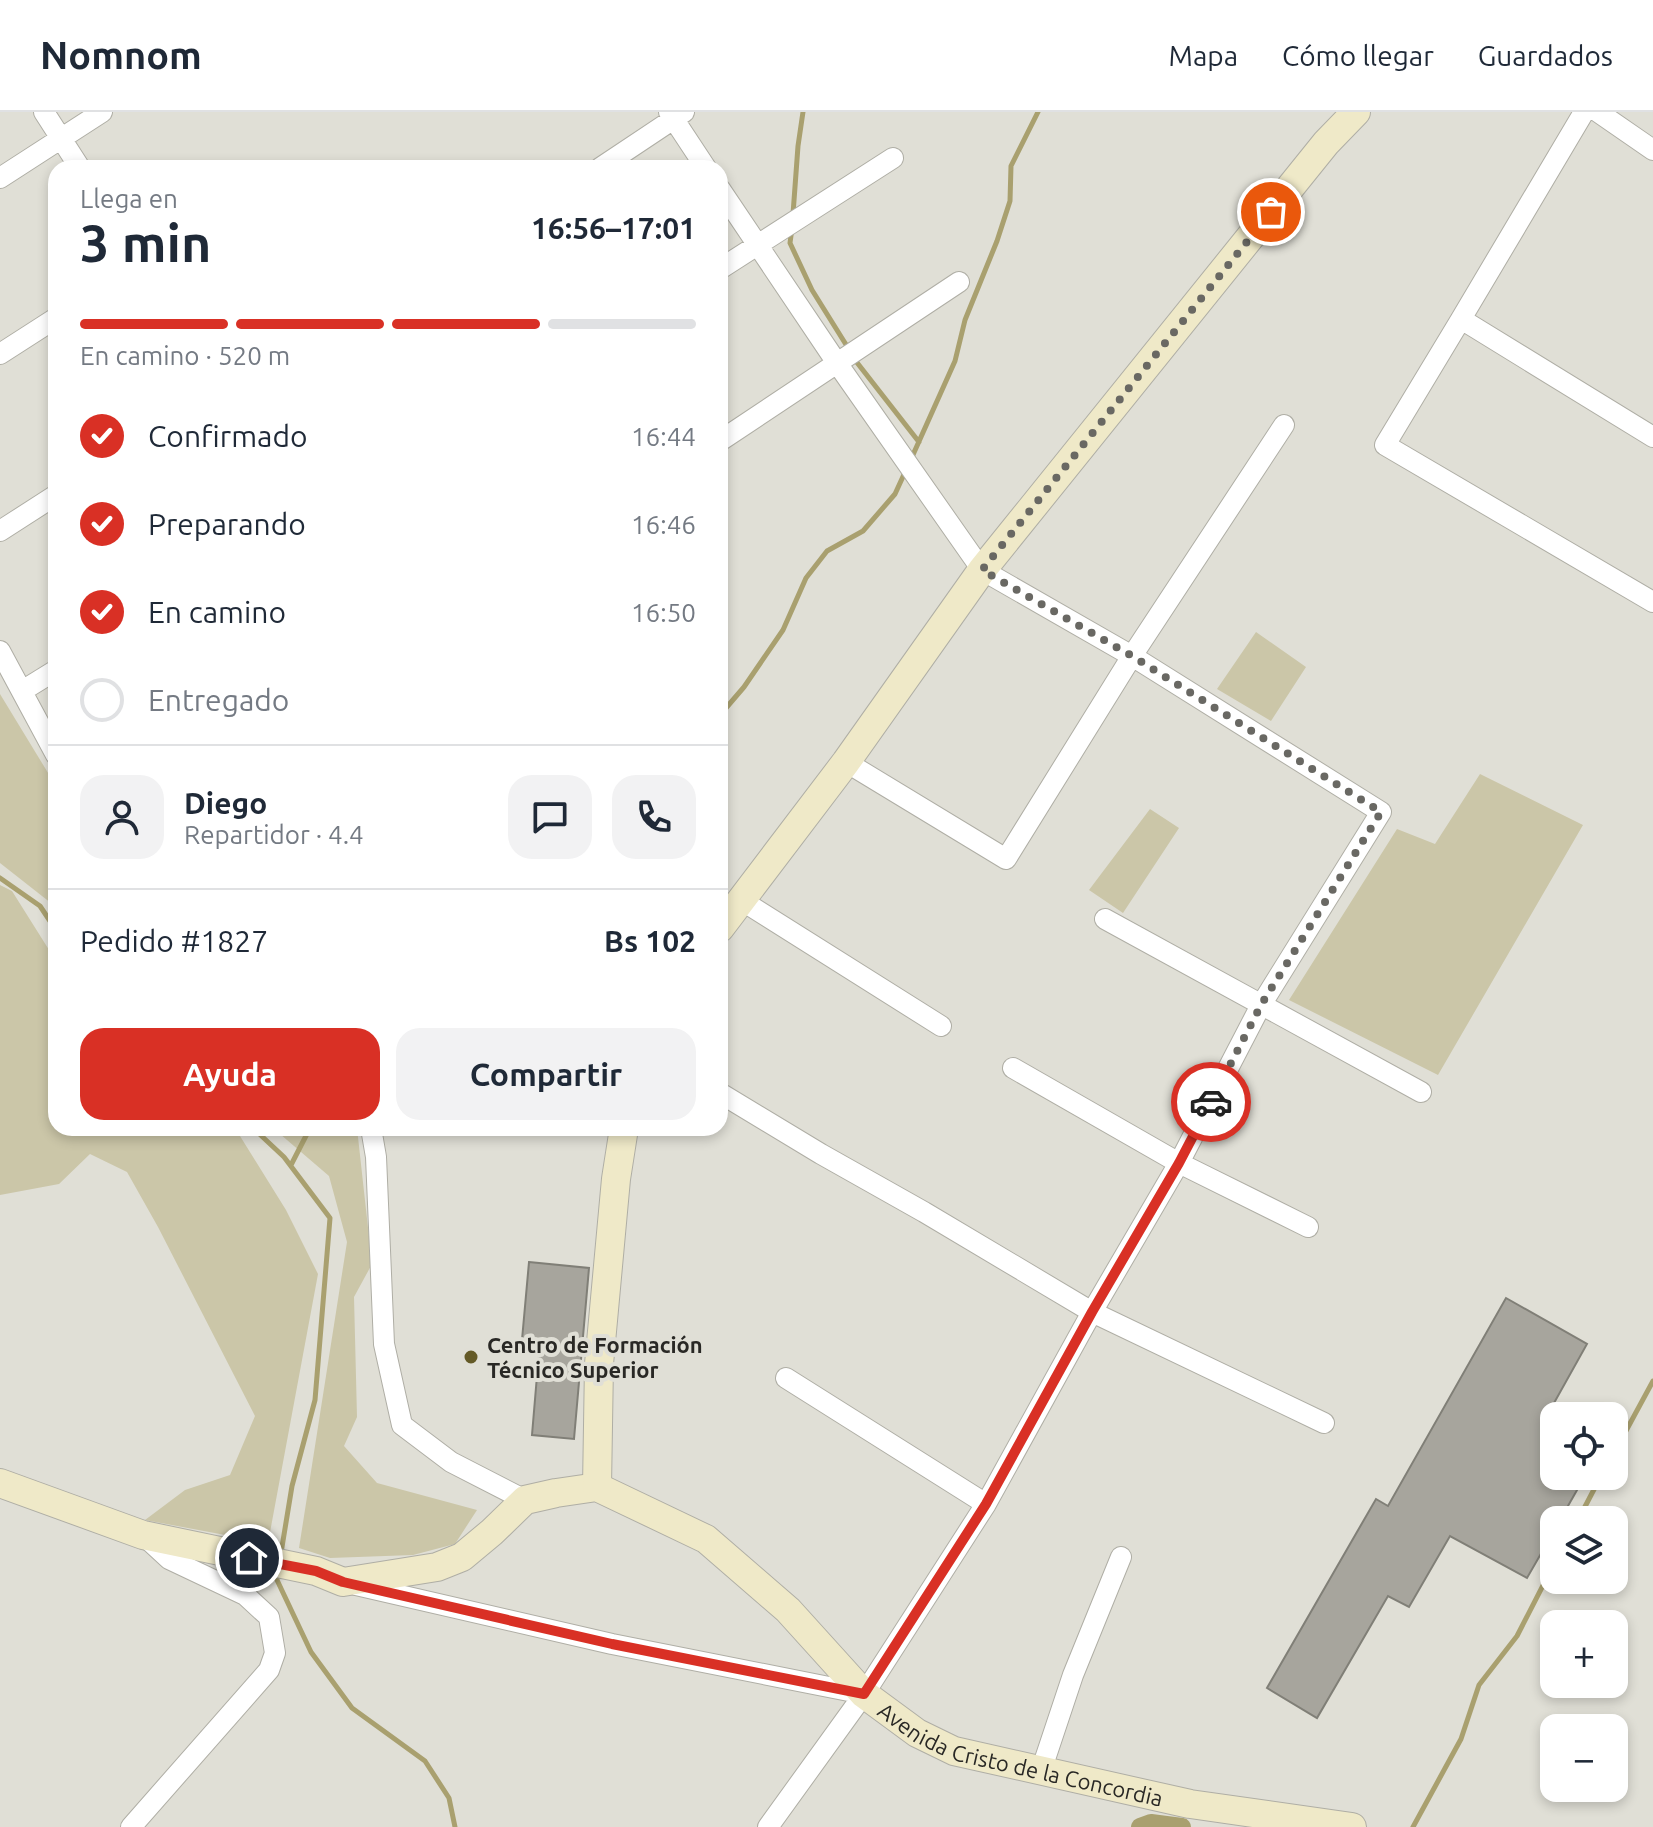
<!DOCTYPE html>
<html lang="es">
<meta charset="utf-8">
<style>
body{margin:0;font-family:Ubuntu,sans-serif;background:#f2f2f3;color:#1f2937;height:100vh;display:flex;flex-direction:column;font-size:30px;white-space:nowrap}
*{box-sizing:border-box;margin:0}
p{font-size:26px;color:#747a83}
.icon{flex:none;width:44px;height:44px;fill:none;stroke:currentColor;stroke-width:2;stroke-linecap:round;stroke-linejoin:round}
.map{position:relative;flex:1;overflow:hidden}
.side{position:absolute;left:48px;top:48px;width:680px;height:976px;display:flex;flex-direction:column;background:#fff;border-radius:24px;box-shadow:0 4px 12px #0003}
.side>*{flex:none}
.fabs{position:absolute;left:1540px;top:1290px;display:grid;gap:16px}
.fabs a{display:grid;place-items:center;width:88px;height:88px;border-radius:16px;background:#fff;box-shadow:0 4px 12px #0003;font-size:40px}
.pin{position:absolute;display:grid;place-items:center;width:68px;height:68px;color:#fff;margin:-34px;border:4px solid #fff;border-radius:50%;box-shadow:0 2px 8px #0007}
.courier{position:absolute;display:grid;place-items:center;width:80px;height:80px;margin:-40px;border:6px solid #d93025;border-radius:50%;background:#fff;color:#222;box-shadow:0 2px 10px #0007}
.headline em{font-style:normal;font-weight:700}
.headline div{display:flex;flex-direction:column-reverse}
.headline{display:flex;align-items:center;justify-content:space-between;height:136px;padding:0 32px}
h1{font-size:52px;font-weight:700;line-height:60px}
.bar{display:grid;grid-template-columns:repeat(4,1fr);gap:12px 8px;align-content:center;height:96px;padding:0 32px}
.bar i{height:10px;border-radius:6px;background:#e0e1e3}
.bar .current{background:#d93025}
.bar p{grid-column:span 4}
.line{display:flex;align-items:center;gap:20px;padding:0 32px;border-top:2px solid #e0e1e3}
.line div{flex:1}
.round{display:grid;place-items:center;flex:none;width:84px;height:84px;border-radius:24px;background:#f2f2f3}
ol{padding:0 32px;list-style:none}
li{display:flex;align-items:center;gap:24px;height:88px}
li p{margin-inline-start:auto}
li .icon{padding:8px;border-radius:50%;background:#d93025;color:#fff;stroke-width:4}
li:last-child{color:#747a83}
li i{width:44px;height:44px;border:4px solid #e0e1e3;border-radius:50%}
.action{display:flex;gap:16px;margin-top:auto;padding:16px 32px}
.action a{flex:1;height:92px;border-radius:24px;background:#d93025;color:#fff;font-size:32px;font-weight:700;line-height:92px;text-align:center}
.action a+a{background:#f2f2f3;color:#1f2937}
header{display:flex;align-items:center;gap:48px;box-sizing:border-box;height:112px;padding:0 40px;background:#fff;border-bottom:2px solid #e0e1e3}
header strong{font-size:38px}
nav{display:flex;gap:44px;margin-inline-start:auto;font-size:28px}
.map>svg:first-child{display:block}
.green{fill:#cbc6a8}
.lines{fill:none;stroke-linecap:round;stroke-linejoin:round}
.stream{stroke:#a9a06f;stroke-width:5}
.canal{stroke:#a9a06f;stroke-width:18}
.building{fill:#a7a59d;stroke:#807f77;stroke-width:2}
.street-casing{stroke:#afaea5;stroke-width:22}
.secondary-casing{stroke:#afaea5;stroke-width:30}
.street{stroke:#fff;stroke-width:20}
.secondary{stroke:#efe9c8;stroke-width:28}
.done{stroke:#696863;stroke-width:8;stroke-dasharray:0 14.4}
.route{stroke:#d93025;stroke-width:10}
.poi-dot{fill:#645a27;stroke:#e0dfd6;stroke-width:3}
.labels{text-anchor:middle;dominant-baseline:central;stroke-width:8;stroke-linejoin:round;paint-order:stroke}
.poi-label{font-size:22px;font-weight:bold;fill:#292825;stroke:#e0dfd6;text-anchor:start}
.street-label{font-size:22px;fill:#292825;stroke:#e0dfd6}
</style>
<header>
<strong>Nomnom</strong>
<nav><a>Mapa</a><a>Cómo llegar</a><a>Guardados</a></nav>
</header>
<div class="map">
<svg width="1653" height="1715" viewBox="0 0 1653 1715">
<rect width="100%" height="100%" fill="#e0dfd6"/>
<path class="green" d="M1256,520L1306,555L1271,609L1217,577Z
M0,582L56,674V795L0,751Z
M1480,662L1583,713L1438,963L1289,888L1397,717L1435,732Z
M1150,697L1179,716L1123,801L1089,778Z
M0,773L12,779L56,849V1016H235L286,1098L318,1162L268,1431L145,1408L185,1378L230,1363L255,1304L158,1115L127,1060L90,1042L59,1072L0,1083Z
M273,1016H357L372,1152L354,1185L357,1305L344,1334L377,1371L477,1398L455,1432L413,1443L330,1446L299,1436L347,1130L329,1064Z"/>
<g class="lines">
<path class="stream" d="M793,102L798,34L803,0
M792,116L790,131L812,178L850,239
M855,248L919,330
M912,345L955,249L965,208L997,129L1010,89L1011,54L1038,0
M720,603L744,575L783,518L806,466L827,439L863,419L895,382L906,358
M0,766L40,794L56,818
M253,1016L284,1045L330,1106L315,1288L292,1374L281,1441
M291,1053L310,1016
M1614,1341L1653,1269
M1578,1408L1601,1364
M278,1459L277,1468L311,1540L352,1596L425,1649L449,1686L455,1715
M1413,1715L1461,1627L1479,1573L1517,1524L1554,1452"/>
<path class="canal" d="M1140,1715L1151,1711L1182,1715"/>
</g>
<path class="building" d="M529,1150L589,1156L574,1327L532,1323L539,1240L521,1239Z
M1506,1186L1587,1232L1554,1291V1364H1585L1560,1408H1554V1419L1527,1466L1450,1424L1409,1495L1388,1484L1317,1606L1267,1576L1376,1387L1388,1394Z"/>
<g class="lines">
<defs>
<path id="street" d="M44,0L80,56
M669,0L706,56
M1584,0L1461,207L1385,333L1653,490
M1598,0L1653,38
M600,56L684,0
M0,66L102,0
M720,77L837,251L982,458L1132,544L1381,700L1261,893L1179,1051L1092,1200L986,1392L864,1582L768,1715
M720,157L893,46
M1461,207L1653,325
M0,242L56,206
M720,329L959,170
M0,419L56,383
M0,539L56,643
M22,579L56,558
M846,650L1006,747L1132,544L1284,313
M741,788L941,914
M1105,807L1421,980
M1013,956L1179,1051L1308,1115
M720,981L821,1042L924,1100L1092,1200L1324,1311
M371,1016L376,1045L384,1232L402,1313L451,1350L525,1388
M786,1266L986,1392
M356,1473L612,1532L864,1582
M1041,1659L1073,1563L1121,1445
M131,1715L269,1558L275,1541L269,1505L245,1483L169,1447L143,1423"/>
<g id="secondary">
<path d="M720,816L846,650L982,458L1326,31L1356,0"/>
<path id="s1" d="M0,1371L143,1423L316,1459L343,1470L437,1455L462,1445L492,1420L525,1388L556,1381L597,1375L706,1427L788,1498L864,1582L917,1621L954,1639L1190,1692L1352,1715"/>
<path d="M597,1375L599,1252L616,1067L624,1016"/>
</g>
</defs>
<use href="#street" class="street-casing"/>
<use href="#secondary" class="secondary-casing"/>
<use href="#street" class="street"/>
<use href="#secondary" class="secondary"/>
</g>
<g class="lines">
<path class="done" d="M1211,990L1261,893L1381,700L1132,544L982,458L1271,100"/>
<path class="route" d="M249,1446L316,1459L343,1470L612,1532L864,1582L986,1392L1092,1200L1179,1051L1211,990"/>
</g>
<circle class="poi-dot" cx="471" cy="1245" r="8"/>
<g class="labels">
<g class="poi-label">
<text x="487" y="1232">Centro de Formación<tspan x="487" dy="25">Técnico Superior</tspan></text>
</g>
<g class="street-label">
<text stroke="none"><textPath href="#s1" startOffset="1152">Avenida Cristo de la Concordia</textPath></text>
</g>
</g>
</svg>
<div class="fabs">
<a><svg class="icon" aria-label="locate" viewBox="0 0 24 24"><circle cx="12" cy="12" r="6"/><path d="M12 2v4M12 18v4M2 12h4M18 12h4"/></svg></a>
<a><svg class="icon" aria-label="layers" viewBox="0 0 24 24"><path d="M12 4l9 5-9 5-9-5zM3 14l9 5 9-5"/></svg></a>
<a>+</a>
<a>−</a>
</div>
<div class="pin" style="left:1271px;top:100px;background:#ea580c"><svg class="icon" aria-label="bag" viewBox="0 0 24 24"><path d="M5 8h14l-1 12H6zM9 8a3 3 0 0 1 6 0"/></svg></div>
<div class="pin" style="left:249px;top:1446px;background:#1f2937"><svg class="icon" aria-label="home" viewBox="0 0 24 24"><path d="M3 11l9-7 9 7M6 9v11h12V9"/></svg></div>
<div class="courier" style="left:1211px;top:990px"><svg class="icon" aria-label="car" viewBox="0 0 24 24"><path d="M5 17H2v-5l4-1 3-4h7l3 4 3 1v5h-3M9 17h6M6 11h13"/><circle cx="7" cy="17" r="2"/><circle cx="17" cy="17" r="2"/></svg></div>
<section class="side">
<div class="headline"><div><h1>3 min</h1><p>Llega en</p></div><em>16:56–17:01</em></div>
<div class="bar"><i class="current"></i><i class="current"></i><i class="current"></i><i></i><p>En camino · 520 m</p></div>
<ol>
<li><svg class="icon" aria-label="check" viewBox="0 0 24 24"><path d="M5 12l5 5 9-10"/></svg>Confirmado<p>16:44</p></li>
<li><svg class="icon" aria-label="check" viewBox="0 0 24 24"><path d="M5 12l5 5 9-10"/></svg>Preparando<p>16:46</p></li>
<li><svg class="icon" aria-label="check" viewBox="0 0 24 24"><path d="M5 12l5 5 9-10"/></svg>En camino<p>16:50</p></li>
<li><i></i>Entregado</li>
</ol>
<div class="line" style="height:144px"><a class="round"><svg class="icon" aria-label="person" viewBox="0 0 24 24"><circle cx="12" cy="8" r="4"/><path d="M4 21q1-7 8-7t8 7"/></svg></a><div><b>Diego</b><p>Repartidor · 4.4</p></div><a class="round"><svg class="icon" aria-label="chat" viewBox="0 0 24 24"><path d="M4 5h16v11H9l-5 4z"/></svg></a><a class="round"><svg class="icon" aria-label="phone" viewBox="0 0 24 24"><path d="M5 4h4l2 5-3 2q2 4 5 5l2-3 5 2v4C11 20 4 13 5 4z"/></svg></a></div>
<div class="line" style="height:104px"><div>Pedido #1827</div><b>Bs 102</b></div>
<div class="action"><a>Ayuda</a><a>Compartir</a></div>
</section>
</div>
